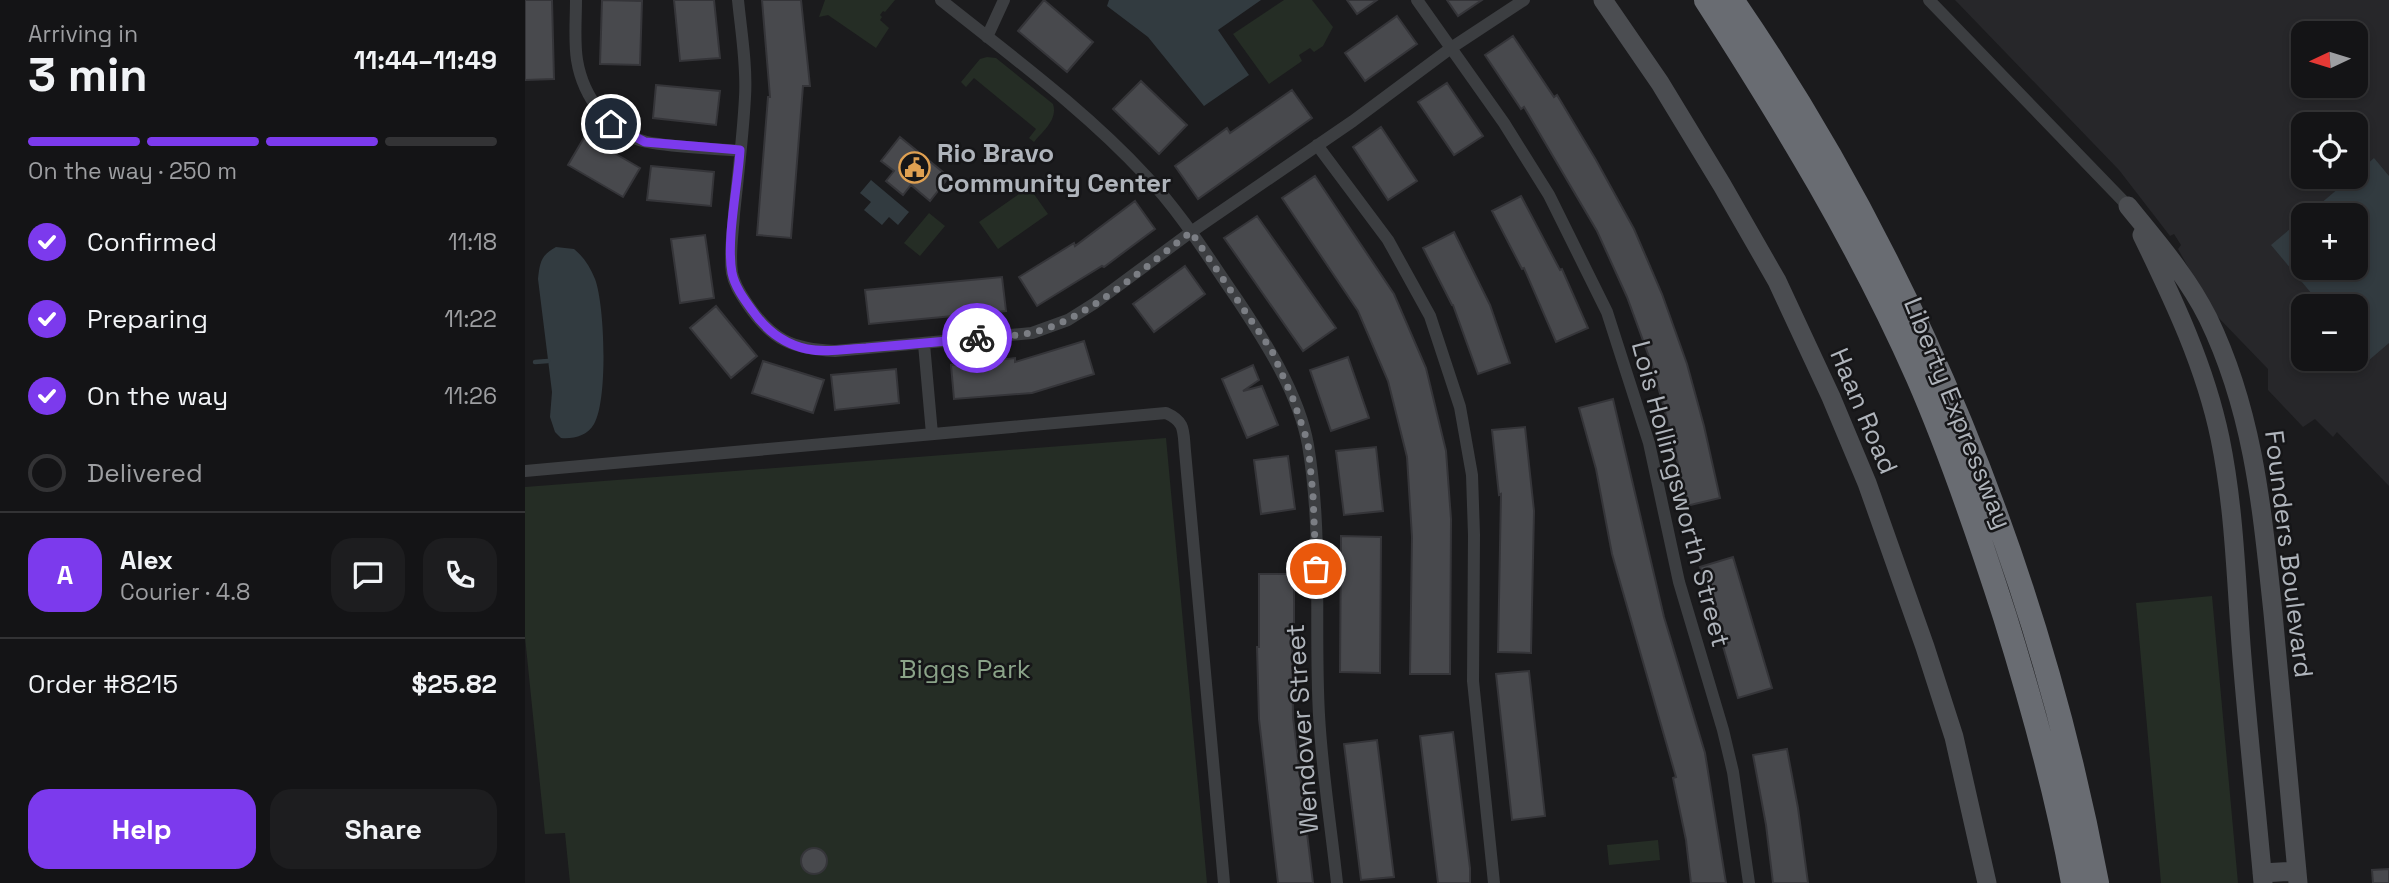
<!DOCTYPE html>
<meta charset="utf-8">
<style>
body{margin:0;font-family:"Space Grotesk",sans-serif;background:#1d1d1f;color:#f1f3f6;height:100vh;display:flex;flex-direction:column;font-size:26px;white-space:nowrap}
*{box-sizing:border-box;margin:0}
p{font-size:23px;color:#9d9ea1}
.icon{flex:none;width:38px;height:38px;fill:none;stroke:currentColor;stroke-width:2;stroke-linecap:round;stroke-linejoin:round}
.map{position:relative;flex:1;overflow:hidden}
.side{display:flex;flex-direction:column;background:#141416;width:525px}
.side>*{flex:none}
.needle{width:46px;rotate:266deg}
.controls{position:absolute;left:1766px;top:21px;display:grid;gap:14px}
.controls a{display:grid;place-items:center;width:77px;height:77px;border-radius:14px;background:#141416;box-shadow:0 4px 10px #0003,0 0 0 2px #333335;font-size:35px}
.pin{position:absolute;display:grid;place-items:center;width:60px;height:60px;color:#fff;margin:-30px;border:4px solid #fff;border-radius:50%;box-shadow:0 2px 7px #0007}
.courier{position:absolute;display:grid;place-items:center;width:70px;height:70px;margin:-35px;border:5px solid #7c3aed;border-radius:50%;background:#fff;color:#222;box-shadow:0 2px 9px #0007}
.overview em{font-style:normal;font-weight:700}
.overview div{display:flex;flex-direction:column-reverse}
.overview{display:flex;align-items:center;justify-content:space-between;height:119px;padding:0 28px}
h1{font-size:46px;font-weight:700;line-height:52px}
.bar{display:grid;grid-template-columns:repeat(4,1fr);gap:10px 7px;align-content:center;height:84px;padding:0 28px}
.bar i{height:9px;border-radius:5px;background:#333335}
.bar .on{background:#7c3aed}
.bar p{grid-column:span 4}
.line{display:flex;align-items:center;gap:18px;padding:0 28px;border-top:2px solid #333335}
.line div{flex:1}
.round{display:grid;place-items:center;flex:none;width:74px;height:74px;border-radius:21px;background:#1d1d1f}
ol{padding:0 28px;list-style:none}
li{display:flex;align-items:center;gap:21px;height:77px}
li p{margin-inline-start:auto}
li .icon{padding:7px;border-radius:50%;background:#7c3aed;color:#fff;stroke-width:4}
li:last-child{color:#9d9ea1}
li i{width:38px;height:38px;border:4px solid #333335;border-radius:50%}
.primary-button{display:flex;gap:14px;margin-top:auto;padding:14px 28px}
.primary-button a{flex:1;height:80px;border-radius:21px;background:#7c3aed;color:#fff;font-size:28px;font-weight:700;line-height:80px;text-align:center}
.primary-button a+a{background:#1d1d1f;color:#f1f3f6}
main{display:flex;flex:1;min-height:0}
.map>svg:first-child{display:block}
.built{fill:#27272a;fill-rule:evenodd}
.green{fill:#252d25}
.water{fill:#323b40}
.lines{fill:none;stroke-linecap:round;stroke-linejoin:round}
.stream{stroke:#323b40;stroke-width:4.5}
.building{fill:#48494d;stroke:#353539;stroke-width:2}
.street{stroke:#3c3e41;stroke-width:12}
.secondary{stroke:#4b4d51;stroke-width:19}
.highway{stroke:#696c72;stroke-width:24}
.done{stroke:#7b7e84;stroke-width:7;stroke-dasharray:0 12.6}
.route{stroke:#7c3aed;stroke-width:9}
.labels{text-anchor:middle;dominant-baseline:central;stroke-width:5;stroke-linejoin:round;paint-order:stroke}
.poi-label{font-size:26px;font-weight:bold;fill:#afb4bb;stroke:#161618;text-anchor:start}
.street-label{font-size:26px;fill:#afb4bb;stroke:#161618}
.park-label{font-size:26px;fill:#8aa388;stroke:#161618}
</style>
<main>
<section class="side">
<div class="overview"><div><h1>3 min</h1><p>Arriving in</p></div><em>11:44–11:49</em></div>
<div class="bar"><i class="on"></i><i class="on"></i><i class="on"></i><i></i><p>On the way · 250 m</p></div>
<ol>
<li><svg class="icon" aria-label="check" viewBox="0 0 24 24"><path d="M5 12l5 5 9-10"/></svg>Confirmed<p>11:18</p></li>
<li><svg class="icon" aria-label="check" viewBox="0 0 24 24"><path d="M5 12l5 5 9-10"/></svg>Preparing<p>11:22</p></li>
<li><svg class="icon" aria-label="check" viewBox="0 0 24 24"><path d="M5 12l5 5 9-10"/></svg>On the way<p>11:26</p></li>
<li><i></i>Delivered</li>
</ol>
<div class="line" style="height:126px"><b class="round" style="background:#7c3aed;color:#fff">A</b><div><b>Alex</b><p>Courier · 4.8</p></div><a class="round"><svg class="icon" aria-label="chat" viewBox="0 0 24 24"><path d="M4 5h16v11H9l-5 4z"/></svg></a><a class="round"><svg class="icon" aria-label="phone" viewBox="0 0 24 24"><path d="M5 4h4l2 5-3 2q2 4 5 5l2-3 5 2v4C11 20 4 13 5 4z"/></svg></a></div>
<div class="line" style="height:91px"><div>Order #8215</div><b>$25.82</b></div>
<div class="primary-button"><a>Help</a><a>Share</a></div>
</section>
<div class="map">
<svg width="1864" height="883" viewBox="0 0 1864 883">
<rect width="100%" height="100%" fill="#1b1b1d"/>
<path class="built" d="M1430,0H1864V486L1812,432L1808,437L1790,419L1778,427L1743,390V369L1688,312L1653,249L1656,245L1649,234L1645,236L1594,170ZM1778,33H1830V86H1778ZM1778,124H1830V177H1778ZM1778,215H1830V268H1778ZM1778,306H1830V359H1778Z"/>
<path class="green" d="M300,0H370L360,12L358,11L355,15L357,17L355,20L364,28L351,48L303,15L294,17Z
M759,0H787L808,27L798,46L789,52L785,48L774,55L777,61L744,84L708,34Z
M462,57L471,58L528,104C533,120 518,131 509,142L504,138L511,129L449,78L441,87L436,82L455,59Z
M504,187L523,214L473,249L454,222Z
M404,213L420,226L395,256L379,243Z
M641,438L682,883H45L40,833L20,834L0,637V487Z
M1687,596L1713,883H1636L1611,603Z
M1133,840L1135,860L1084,865L1082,845Z"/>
<path class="water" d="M584,0H736L693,30L724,75L679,106L623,37L582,6Z
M1849,158L1864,176V343L1843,361L1831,346L1830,306H1797L1746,245L1778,218V268H1830V215H1782L1827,177H1830L1831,174Z
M346,180L384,212L373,225L364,217L357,225L339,210L346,202L335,193Z
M31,247L49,249C59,257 65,267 70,279C80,305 83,401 69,424C62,436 49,439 36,438L30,432L25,417L27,392L13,279C15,262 16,255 31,247Z"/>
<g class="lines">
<path class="stream" d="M10,362L23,361"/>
</g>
<path class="building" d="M0,0H27L29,79L0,80Z
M77,0L117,1L115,65L75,64Z
M149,0H189L195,58L155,61Z
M237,0H276L285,86H278L266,238L232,235L243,97H245Z
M519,0L568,42L542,72L493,31Z
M822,0H852L832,14Z
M922,0H957L933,16Z
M872,16L892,44L840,81L820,53Z
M988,36L1029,97L1032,95L1071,160L1109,229L1137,294L1162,364L1179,426L1195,498L1161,506L1149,444L1127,365L1102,297L1072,231L999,107L996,109L960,55Z
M616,81L662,125L634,154L588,109Z
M922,83L958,136L929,155L893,102Z
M131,85L195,91L191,125L128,118Z
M767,90L787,118L673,199L650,166L702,128L705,133Z
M856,127L892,181L863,200L828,147Z
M60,136L115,168L98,197L43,165Z
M375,137L424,177L405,201L386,185L378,195L361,181L369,171L356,161Z
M126,166L189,172L186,206L122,200Z
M790,176L869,294L901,368L921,451L926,519L925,674H885L887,537L882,457L863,381L833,311L757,198Z
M996,196L1035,270L1037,269L1063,328L1031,342L999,268L997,269L967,211Z
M610,201L630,229L579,267L577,266L512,306L494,277L549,243L550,246Z
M732,216L811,328L778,351L699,238Z
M929,232L965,305L985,363L953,374L928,305H927L898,248Z
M180,235L189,298L155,303L146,239Z
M660,266L680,294L629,332L608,304Z
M477,277L481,311L344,324L340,290Z
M191,306L232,356L206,378L165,328Z
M559,341L569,374L507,393L429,399L426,365L490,358V362Z
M823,357L844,418L806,431L785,370Z
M238,361L299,380L288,413L227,393Z
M728,365L734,380L718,391L737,386L753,425L722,438L697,379Z
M371,369L374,403L310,410L306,375Z
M1088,399L1139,617L1180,753L1201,883H1166L1161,840L1148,778L1151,777L1087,554L1071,469L1054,408Z
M1000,427L1009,511L1006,653L973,652L976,494L974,495L967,430Z
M851,447L858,511L819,515L811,451Z
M763,456L770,509L736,514L729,460Z
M816,536L856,537L855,673L815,672Z
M1208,557L1247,688L1213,698L1175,567Z
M734,574H769V638H767L768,717L788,883H753L734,719L732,647H734Z
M1004,671L1020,816L987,820L971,674Z
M928,732L945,868V883H913L895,736Z
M852,740L869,877L836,880L819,744Z
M1262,749L1273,808L1283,883H1248L1241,825L1228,755Z
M276 861a13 13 0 1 1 26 0a13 13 0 1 1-26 0Z
M1864,869V883H1848L1847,870Z"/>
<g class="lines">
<path class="street" d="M51,0C51,20 49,41 52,60C58,97 85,134 122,142C152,148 185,148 215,151
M213,0C216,31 222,65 220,97C218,136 213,175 209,214C208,233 204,254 207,273C209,284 215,293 221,302C246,340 267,349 310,351L507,333L543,320L570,303L666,232L828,121L926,48L999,0
M416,0C486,56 560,110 621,176C656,213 683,257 712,299C740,341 774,394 783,445C798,534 789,625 794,715C797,771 806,827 812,883
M892,0L979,123L1024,195L1082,312L1124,443L1154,582L1198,730L1208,772L1224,883
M1404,0L1603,206
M462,37L479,0
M792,145L863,240L905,316L935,407L947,475L949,535L948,681L969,883
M399,344L407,434
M0,471L641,413C661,422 658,431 660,451L699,883"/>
<path class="secondary" d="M1078,0L1135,83L1197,185L1252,281L1306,397L1342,483L1400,647L1429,737L1462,883
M1603,206C1632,242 1662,276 1683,318C1729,413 1737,510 1748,613C1757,703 1765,793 1773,883
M1617,235C1649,301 1680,366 1695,438C1709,506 1711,576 1716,645C1722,724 1731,803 1738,883
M1737,873L1772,871"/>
<path class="highway" d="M1181,0C1259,121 1335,246 1393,378C1427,456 1454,536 1480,617C1507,704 1532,793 1548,883
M1207,0C1388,263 1513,569 1572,883"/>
</g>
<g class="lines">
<path class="done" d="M452,338C470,337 489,336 506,333C561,321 621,266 666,232L747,351L768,399L783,443L788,495L791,569"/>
<path class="route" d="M86,124L120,142L215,150C213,185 201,240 207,273C210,287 219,299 227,310C240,329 259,344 282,349C301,353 321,349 341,348C378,345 415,342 452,338"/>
</g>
<defs>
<symbol id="civic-ring" viewBox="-11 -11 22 22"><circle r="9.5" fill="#161618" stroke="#dfa051" stroke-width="1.5"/><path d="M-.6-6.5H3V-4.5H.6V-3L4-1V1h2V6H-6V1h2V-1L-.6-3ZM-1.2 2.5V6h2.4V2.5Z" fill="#dfa051"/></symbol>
</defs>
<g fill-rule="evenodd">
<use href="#civic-ring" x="372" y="150" width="35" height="35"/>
</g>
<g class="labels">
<g class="poi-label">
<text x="412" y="153">Rio Bravo<tspan x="412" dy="30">Community Center</tspan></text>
</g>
<g class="street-label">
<text transform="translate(1339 411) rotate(67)">Haan Road</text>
<text transform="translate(1433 413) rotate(68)">Liberty Expressway</text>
<text transform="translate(1156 494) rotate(75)">Lois Hollingsworth Street</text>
<text transform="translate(1764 554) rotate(83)">Founders Boulevard</text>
<text transform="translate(777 729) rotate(-94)">Wendover Street</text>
</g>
<g class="park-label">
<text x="440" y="669">Biggs Park</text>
</g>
</g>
</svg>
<div class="controls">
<a><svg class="needle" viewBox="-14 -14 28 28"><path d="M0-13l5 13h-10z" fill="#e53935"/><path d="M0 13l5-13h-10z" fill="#9d9ea1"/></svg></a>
<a><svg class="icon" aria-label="locate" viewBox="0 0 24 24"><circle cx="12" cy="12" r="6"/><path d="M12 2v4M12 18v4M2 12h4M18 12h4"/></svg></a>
<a>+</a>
<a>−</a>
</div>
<div class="pin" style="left:791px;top:569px;background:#ea580c"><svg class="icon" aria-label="bag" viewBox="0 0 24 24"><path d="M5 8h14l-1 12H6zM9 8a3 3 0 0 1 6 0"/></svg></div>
<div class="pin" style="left:86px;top:124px;background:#1f2937"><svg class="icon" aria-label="home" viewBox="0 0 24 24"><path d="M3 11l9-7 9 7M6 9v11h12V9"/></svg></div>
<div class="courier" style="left:452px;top:338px"><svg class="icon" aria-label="bike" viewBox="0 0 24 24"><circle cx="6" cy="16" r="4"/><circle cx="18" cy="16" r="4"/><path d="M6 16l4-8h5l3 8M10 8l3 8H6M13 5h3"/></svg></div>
</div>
</main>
